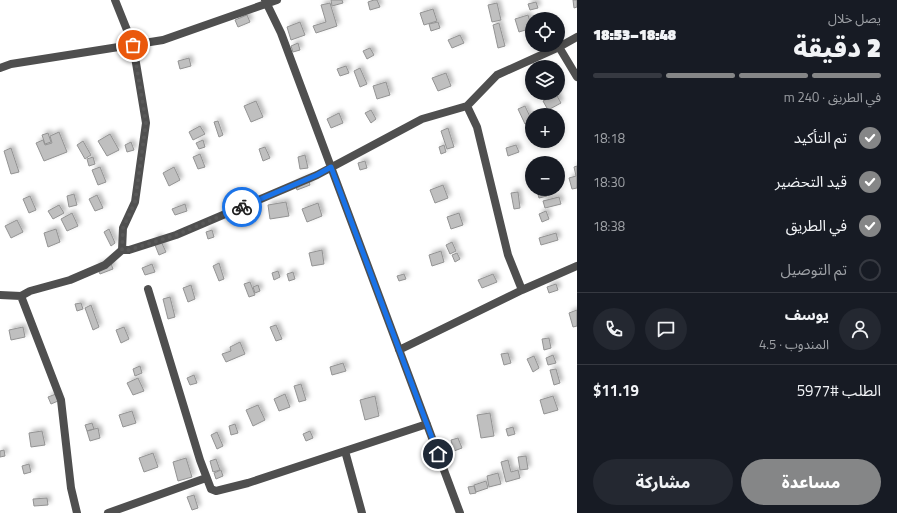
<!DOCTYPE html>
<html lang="ar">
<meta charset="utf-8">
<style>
body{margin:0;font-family:"Titillium Web","Noto Sans Arabic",sans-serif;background:#242831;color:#f1f3f6;direction:rtl;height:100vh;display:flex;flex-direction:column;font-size:15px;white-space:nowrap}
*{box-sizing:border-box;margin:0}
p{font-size:13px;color:#9ea1a6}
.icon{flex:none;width:22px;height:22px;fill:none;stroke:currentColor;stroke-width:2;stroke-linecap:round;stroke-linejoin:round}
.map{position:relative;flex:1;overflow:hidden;direction:ltr}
.details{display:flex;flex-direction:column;background:#171b24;width:320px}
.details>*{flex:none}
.tools{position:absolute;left:525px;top:12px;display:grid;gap:8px}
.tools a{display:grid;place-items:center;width:40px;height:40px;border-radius:50%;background:#171b24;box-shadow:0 2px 6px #0003;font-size:20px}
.pin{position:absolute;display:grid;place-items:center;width:34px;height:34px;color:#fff;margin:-17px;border:2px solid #fff;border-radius:50%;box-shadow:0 1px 4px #0007}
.courier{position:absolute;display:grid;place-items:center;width:40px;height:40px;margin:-20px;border:3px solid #1a73e8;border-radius:50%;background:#fff;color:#222;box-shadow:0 1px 5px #0007}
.summary em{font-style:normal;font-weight:800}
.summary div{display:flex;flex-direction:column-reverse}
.summary{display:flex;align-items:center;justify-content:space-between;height:68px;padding:0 16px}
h1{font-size:26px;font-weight:800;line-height:30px}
.bar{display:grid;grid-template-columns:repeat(4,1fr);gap:6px 4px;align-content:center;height:48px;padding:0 16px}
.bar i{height:5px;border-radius:3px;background:#363941}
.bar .active{background:#858687}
.bar p{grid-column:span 4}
.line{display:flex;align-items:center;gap:10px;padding:0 16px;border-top:1px solid #363941}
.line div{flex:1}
.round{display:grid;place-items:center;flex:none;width:42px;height:42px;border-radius:21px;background:#242831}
ol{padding:0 16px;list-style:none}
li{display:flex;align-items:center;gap:12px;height:44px}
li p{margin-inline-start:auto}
li .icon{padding:4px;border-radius:50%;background:#858687;color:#fff;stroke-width:4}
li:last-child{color:#9ea1a6}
li i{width:22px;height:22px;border:2px solid #363941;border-radius:50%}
.button{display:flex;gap:8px;margin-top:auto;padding:8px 16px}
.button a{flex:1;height:46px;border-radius:24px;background:#858687;color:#fff;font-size:16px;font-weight:800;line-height:46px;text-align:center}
.button a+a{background:#242831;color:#f1f3f6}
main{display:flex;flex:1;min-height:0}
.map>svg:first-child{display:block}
.building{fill:#bfbfbf;stroke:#939393;filter:url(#shadow)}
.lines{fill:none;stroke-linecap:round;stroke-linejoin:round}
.street{stroke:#4f4f4f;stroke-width:8}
.done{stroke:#595959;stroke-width:4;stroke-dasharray:0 7.2}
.route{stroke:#1a73e8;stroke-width:5}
</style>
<main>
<section class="details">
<div class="summary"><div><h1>2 دقيقة</h1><p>يصل خلال</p></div><em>18:48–18:53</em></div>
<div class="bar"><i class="active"></i><i class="active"></i><i class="active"></i><i></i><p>في الطريق · 240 m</p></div>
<ol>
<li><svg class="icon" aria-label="check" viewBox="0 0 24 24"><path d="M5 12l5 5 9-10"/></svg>تم التأكيد<p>18:18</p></li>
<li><svg class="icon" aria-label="check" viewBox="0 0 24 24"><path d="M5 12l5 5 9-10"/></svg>قيد التحضير<p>18:30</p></li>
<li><svg class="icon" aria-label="check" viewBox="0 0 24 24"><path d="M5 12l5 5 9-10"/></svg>في الطريق<p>18:38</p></li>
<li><i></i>تم التوصيل</li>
</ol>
<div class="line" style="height:72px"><a class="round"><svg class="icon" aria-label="person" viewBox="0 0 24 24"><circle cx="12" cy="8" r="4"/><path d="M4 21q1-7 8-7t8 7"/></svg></a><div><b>يوسف</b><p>المندوب · 4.5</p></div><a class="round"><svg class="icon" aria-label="chat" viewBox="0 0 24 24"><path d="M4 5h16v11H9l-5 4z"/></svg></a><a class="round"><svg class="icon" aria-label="phone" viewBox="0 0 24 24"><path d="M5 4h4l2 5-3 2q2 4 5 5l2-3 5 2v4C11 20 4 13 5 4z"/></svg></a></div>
<div class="line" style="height:52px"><div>الطلب #5977</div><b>$11.19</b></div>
<div class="button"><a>مساعدة</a><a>مشاركة</a></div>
</section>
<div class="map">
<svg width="577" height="513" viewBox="0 0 577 513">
<defs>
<filter id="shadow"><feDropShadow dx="3" dy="-3" stdDeviation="2" flood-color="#0004"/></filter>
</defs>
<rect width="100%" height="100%" fill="#fff"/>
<path class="building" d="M331,0H342L343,3L332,6Z
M374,0H377L380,7L370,10L368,2Z
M573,0H577V7L574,8Z
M536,2L538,8L530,10L528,4Z
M330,3L337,26L316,33L313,26L326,22L321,5Z
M497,3L501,20L492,22L488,5Z
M433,9L437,21L424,25L420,13Z
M247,15L250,22L238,27L235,20Z
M528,15L532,28L519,32L515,19Z
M300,22L305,35L291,40L287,27Z
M438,22L440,28L431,31L429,24Z
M499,23L505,46L498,48L493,25Z
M460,35L464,43L452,48L448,40Z
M298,43L300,50L293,52L291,46Z
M370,48L374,55L367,59L363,51Z
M189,58L191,66L180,69L178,61Z
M346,66L349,73L340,76L337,69Z
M360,68L367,84L360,87L354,71Z
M446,73L451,86L438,91L432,78Z
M386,82L390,95L377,99L373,86Z
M556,94L561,103L548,110L543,101Z
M256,101L263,117L251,122L244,106Z
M525,106L532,121L525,124L518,109Z
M371,110L376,119L371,123L365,113Z
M339,113L343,123L331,128L327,119Z
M218,121L223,135L219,137L214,122Z
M200,126L205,134L193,140L189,132Z
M448,128L454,147L447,149L441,131Z
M59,132L67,152L44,161L36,143L43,140L45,145L52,143L50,136Z
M48,133L51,142L45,144L42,135Z
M110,134L119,150L107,156L98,141Z
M203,140L205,147L199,149L196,143Z
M83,141L91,155L85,159L77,145Z
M131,142L134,150L127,152L125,145Z
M444,145L446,152L441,154L439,147Z
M516,145L519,152L508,156L506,148Z
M265,147L270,158L263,161L259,149Z
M11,148L19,172L11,174L4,151Z
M200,154L205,167L198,169L193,157Z
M305,155L308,168L300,169L298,157Z
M93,157L95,164L89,166L87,159Z
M365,161L367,168L360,170L358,163Z
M577,166V188L572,189L569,178L576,176L574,167Z
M100,167L106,182L98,185L92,170Z
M174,167L180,180L169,186L163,173Z
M308,178L310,185L297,190L295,184Z
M443,185L448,198L435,203L430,190Z
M544,189L547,196L539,198L537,190Z
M518,192L520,208L514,209L511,193Z
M74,194L77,205L69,207L67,196Z
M97,195L103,208L95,211L89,199Z
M30,196L36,210L29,213L23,199Z
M559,197L561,204L545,208L543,201Z
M286,202L289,216L270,219L268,205Z
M318,203L322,216L307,222L302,209Z
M185,204L187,211L175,215L172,209Z
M59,205L64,213L53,219L48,211Z
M546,211L549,219L542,222L539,214Z
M72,213L78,226L67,231L61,219Z
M459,213L463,225L451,229L447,217Z
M17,220L23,232L11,238L5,226Z
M56,229L60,242L48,247L44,233Z
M109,229L115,243L111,246L104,232Z
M212,230L214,237L208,239L206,232Z
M556,233L558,240L541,245L539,238Z
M159,237L166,252L159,255L153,240Z
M452,242L456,251L450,254L446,245Z
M322,250L324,264L312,266L309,253Z
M441,251L444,262L432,266L429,255Z
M457,253L460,259L455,262L452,255Z
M110,261L113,269L100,274L96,266Z
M219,263L224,279L219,281L213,266Z
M152,264L155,272L145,275L142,268Z
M278,271L280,277L274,280L272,273Z
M293,272L295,279L289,281L287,274Z
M404,274L406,279L399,281L397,276Z
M493,274L497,282L482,288L478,280Z
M250,282L255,295L249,297L244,284Z
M556,284L558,290L549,293L547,287Z
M191,285L195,299L188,302L183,288Z
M258,285L260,291L255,293L253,287Z
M170,297L175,317L168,319L163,299Z
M81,303L83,309L77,311L75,304Z
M91,305L99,327L93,330L85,308Z
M577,310V326L573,327L569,313Z
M276,325L282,339L276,341L270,327Z
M23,327L25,337L11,340L9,330Z
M124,327L129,339L121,343L116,330Z
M549,338L551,348L544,350L542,339Z
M240,342L245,354L226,362L222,354L231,351L230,347Z
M508,353L511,363L504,365L501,354Z
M553,355L556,363L548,365L546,358Z
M534,356L539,368L533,372L527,359Z
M343,363L346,371L332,375L330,367Z
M140,366L142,373L135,376L133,369Z
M556,369L560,383L554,385L550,370Z
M194,375L197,383L190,385L187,378Z
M138,378L144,391L133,395L127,383Z
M301,384L306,400L299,402L294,386Z
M56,394L58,401L51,404L48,397Z
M285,394L290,407L279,411L274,399Z
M375,396L379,416L365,420L360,400Z
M553,396L558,410L544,414L540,400Z
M258,405L265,420L253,426L246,410Z
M132,411L136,423L123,427L119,415Z
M490,413L494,436L481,438L477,415Z
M92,423L94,429L87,431L85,425Z
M235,424L238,433L231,435L229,426Z
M513,427L515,434L508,436L506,429Z
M98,428L100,438L90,441L87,431Z
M42,431L45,445L31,447L29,433Z
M310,431L313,438L306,441L303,434Z
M217,432L223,446L217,449L211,435Z
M458,438L462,448L454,451L451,440Z
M4,450L5,456L0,457V451Z
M153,453L158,467L144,472L139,458Z
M526,456L528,469L520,470L518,457Z
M186,458L192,477L178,481L173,462Z
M216,459L220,470L213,472L210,461Z
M508,460L511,472L518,470L520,478L506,482L501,462Z
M29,464L31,472L24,474L22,466Z
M221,470L223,476L216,479L214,473Z
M498,473L501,484L489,487L487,476Z
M486,481L488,488L476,492L474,485Z
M474,486L476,493L470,494L468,487Z
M194,495L198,508L192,510L187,497Z
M47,498L48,505L34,506L33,499Z"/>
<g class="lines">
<path class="street" d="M115,0L133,45L146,123L135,202L123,228L122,250
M265,0L281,33L460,513
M559,47L577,77
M0,68L11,64L163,40L277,0
M467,106L477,127L508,255L522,290
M148,289L200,460L211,489L216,491L248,483L427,424
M0,295L21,296L30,291L70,280L105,265L122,250H129L176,235L317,175L422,119L467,106L497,75L559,47L577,37
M21,296L61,400L71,488L77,513
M399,350L522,290L577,266
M345,451L362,513
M108,513L206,478"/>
</g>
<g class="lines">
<path class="done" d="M133,45L146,123L135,202L123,228L122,250H129L176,235L242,207"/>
<path class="route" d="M242,207L317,175L331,167L438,454"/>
</g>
</svg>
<div class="tools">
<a><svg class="icon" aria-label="locate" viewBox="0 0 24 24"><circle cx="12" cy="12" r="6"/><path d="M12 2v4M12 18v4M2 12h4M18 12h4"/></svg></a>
<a><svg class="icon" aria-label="layers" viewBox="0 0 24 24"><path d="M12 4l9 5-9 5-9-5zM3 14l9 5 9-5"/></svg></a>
<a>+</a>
<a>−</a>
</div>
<div class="pin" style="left:133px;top:45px;background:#ea580c"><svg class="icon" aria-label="bag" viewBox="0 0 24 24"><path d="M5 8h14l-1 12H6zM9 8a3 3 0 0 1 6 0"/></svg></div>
<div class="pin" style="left:438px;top:454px;background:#1f2937"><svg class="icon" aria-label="home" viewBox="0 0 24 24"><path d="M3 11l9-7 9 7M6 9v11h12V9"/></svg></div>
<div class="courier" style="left:242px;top:207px"><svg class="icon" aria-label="bike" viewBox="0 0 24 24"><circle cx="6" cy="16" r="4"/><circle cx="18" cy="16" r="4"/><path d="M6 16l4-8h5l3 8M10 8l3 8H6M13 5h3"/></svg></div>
</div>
</main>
